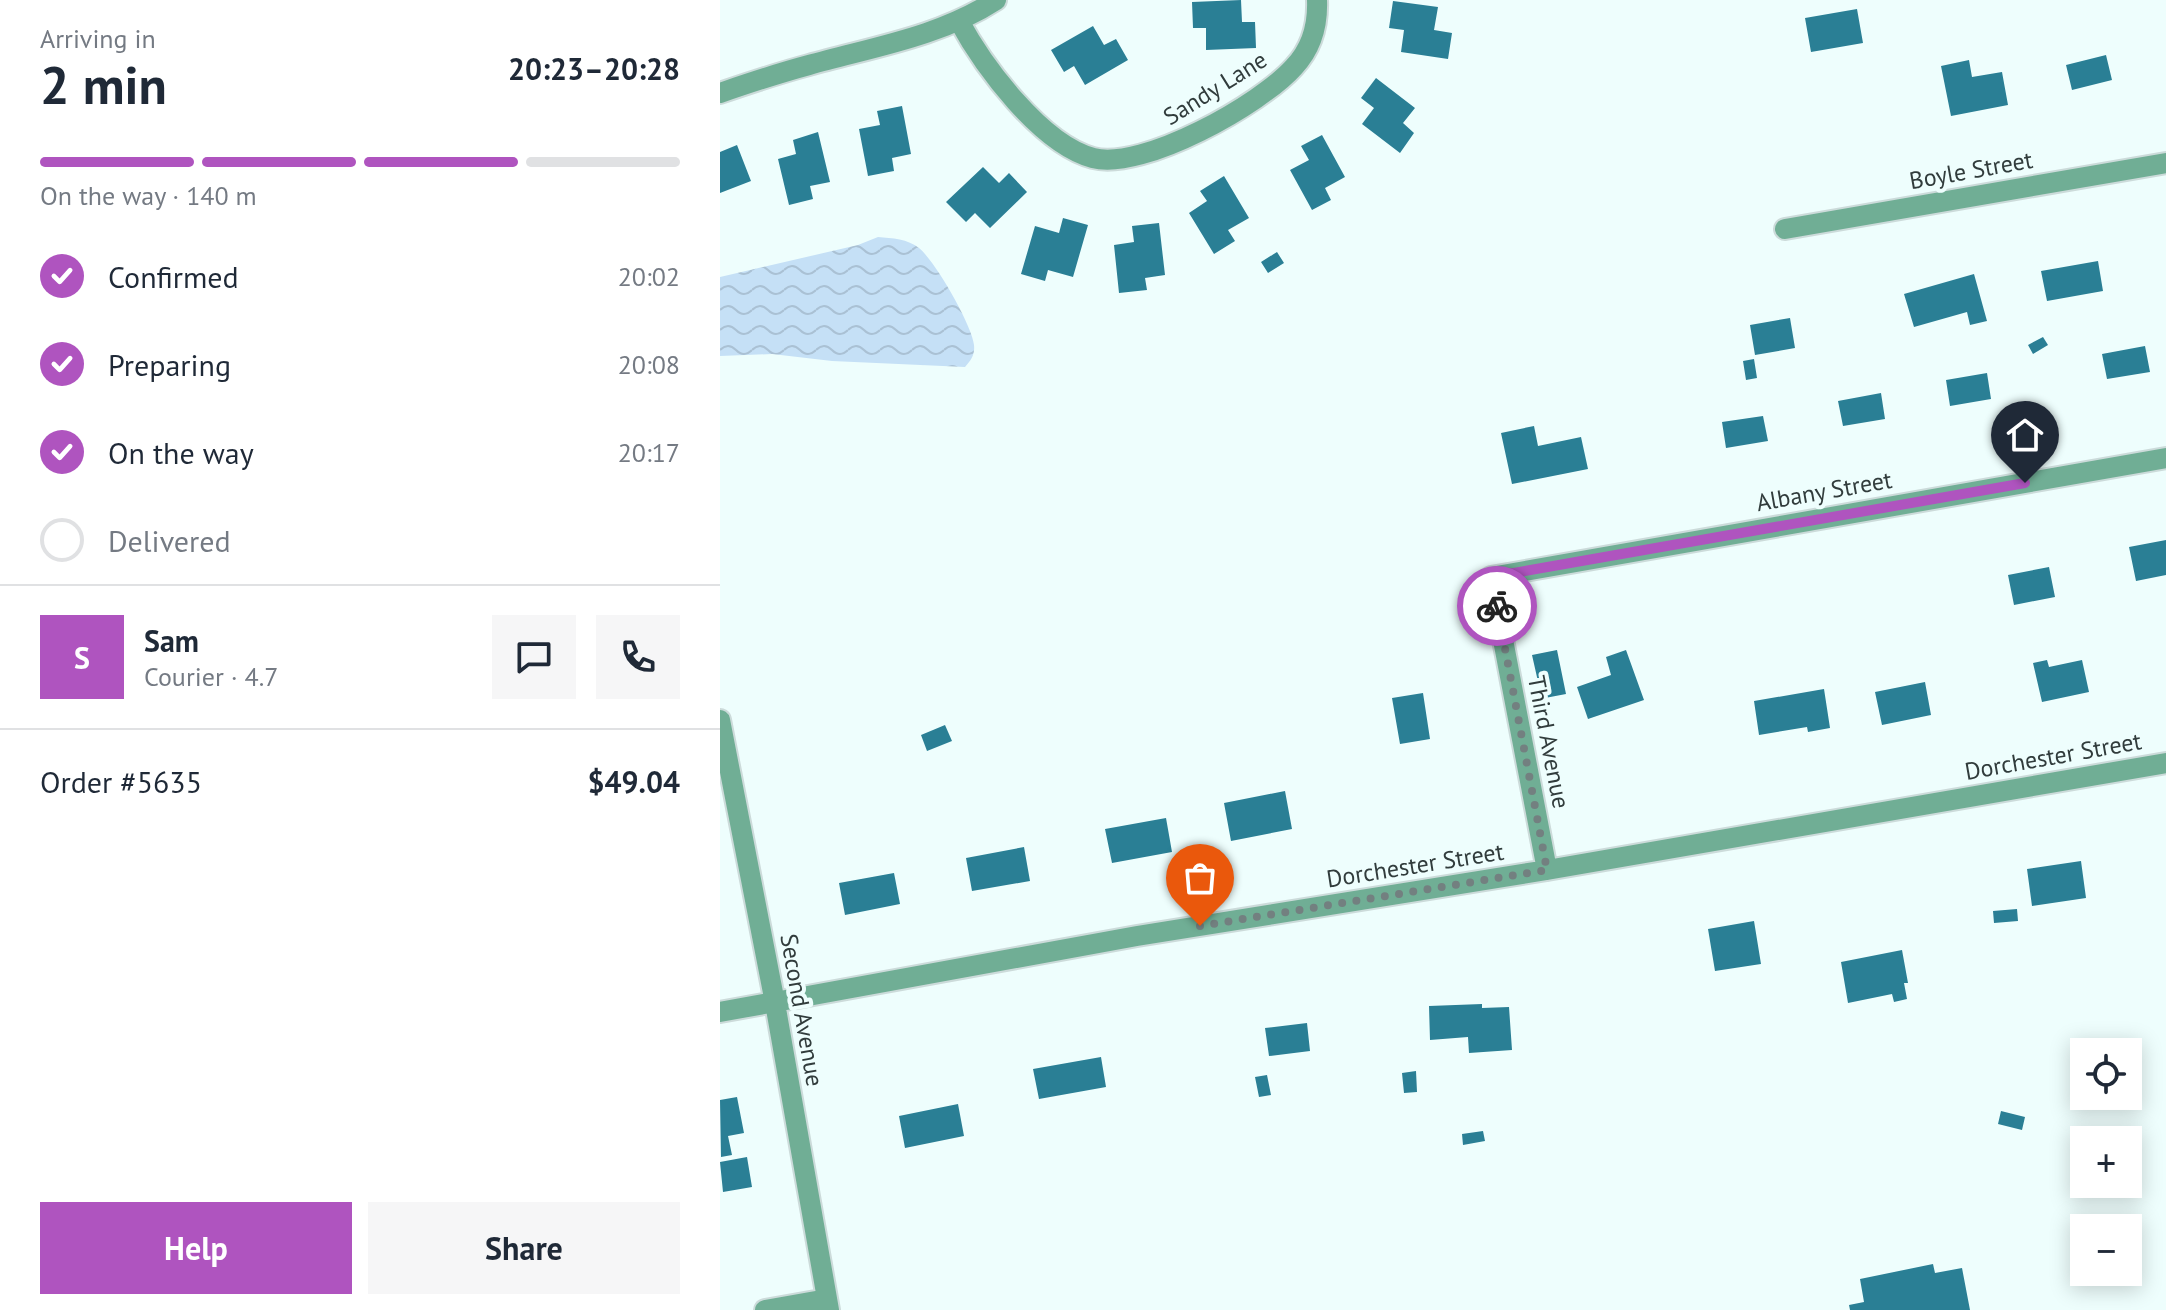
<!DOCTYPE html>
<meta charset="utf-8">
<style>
body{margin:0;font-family:"PT Sans",sans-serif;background:#f6f6f7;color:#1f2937;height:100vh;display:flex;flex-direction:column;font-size:30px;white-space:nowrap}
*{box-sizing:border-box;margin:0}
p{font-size:26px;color:#747a83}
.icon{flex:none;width:44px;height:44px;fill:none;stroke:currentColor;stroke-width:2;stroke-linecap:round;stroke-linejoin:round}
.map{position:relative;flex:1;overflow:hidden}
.details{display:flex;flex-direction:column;background:#fff;width:720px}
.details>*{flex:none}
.controls{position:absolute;left:1350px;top:1038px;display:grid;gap:16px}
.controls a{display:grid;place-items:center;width:72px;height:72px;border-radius:0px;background:#fff;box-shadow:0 4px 20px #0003;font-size:40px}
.pin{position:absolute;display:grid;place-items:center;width:68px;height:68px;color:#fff;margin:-82px -34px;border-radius:50% 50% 50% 0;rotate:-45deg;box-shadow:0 0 8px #0007}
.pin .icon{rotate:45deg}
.courier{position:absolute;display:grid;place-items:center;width:80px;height:80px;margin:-40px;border:6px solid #af54bf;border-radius:50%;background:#fff;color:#222;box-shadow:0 2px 10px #0007}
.headline em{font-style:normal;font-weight:600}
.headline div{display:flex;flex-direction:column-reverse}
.headline{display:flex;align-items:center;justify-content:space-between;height:136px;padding:0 40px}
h1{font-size:52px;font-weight:600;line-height:60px}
.bar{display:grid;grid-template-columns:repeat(4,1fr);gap:12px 8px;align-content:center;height:96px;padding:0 40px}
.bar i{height:10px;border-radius:6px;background:#e0e1e3}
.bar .current{background:#af54bf}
.bar p{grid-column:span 4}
.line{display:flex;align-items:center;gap:20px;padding:0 40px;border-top:2px solid #e0e1e3}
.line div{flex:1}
.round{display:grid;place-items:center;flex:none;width:84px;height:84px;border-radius:0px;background:#f6f6f7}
ol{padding:0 40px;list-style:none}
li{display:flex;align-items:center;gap:24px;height:88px}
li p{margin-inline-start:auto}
li .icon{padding:8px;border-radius:50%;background:#af54bf;color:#fff;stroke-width:4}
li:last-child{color:#747a83}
li i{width:44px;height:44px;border:4px solid #e0e1e3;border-radius:50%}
.button{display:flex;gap:16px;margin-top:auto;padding:16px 40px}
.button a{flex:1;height:92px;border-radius:0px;background:#af54bf;color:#fff;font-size:32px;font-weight:600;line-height:92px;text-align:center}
.button a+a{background:#f6f6f7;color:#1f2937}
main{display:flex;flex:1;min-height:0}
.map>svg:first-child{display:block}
.water{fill:url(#water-waves)}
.building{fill:#2a7f95}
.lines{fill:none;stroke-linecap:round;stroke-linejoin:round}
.minor-casing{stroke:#ccdbda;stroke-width:24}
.minor{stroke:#70ae95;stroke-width:20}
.done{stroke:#738080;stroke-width:8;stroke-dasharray:0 14.4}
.route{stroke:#af54bf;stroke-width:10}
.labels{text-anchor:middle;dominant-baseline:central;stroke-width:8;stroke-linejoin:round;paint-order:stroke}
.street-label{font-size:24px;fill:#313c3c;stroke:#eefefd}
</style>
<main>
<section class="details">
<div class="headline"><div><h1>2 min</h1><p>Arriving in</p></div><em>20:23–20:28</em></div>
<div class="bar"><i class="current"></i><i class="current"></i><i class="current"></i><i></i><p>On the way · 140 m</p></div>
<ol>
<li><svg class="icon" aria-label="check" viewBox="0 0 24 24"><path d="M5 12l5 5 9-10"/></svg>Confirmed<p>20:02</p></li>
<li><svg class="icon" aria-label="check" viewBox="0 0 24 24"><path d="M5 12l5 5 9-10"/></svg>Preparing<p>20:08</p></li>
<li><svg class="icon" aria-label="check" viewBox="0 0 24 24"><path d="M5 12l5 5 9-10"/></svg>On the way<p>20:17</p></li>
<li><i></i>Delivered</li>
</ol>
<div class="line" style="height:144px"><b class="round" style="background:#af54bf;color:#fff">S</b><div><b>Sam</b><p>Courier · 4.7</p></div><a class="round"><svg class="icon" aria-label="chat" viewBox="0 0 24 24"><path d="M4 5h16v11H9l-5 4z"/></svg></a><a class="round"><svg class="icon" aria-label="phone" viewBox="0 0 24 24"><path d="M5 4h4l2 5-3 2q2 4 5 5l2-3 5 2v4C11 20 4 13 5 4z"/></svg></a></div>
<div class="line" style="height:104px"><div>Order #5635</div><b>$49.04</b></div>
<div class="button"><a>Help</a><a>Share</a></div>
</section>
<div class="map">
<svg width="1446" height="1310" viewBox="0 0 1446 1310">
<defs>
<pattern id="water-waves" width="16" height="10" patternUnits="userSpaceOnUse" patternTransform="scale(2)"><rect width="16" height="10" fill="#c5e0f6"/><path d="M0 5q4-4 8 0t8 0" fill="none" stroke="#aac1d4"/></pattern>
</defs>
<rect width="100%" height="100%" fill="#eefefd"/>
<path class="water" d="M158,237C172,238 188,239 199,248C215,261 252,325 254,345C255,355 251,360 245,367L112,361L52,354L0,356V277L138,245Z"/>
<path class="building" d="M521,0L522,22H535L536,48L486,50V28H473L472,2Z
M673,1L718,7L714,30L732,33L728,59L681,52L684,30L669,28Z
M1137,9L1143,43L1091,52L1085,18Z
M373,26L384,45L396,39L408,60L365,85L354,66L344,72L331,50Z
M1386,55L1392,80L1352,90L1346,65Z
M1249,60L1252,77L1282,72L1288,105L1231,116L1221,66Z
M656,78L695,108L683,123L694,133L680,153L642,124L654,108L641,98Z
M182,106L191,154L172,158L174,171L148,176L139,129L160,125L157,111Z
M98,132L110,182L90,186L93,199L69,205L58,159L76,154L73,140Z
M602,135L625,177L605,188L611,200L592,210L570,170L589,160L581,146Z
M17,145L31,181L0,193V152Z
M263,167L279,183L289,173L307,192L270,228L255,213L246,222L226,202Z
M504,176L529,218L508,230L515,241L494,254L469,213L487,201L480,191Z
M343,218L368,225L353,277L328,270L325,281L301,274L315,226L339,233Z
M439,223L445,275L425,278L427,290L399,293L394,245L414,242L412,226Z
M557,252L564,263L548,273L541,262Z
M1378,261L1383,291L1327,301L1321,271Z
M1254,274L1267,321L1250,325L1247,312L1194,327L1184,294Z
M1070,318L1075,348L1035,355L1030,325Z
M1323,337L1328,345L1313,354L1308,345Z
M1425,346L1430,372L1387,379L1382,354Z
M1034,359L1037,378L1026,380L1023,361Z
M1267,373L1271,399L1230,406L1226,380Z
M1161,393L1165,419L1123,426L1118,401Z
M1043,416L1048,441L1006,448L1002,422Z
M814,426L818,446L861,437L868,469L792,484L781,433Z
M1446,540V575L1416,581L1409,547Z
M1329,567L1335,597L1294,605L1288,575Z
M837,650L846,694L825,698L822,685L819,686L812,655Z
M906,650L924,700L868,719L857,687L891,675L886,657Z
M1327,660L1329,667L1362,660L1369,692L1322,702L1313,663Z
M1205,682L1211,715L1162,725L1155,692Z
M1104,689L1110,728L1088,732L1087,727L1039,735L1034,701Z
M703,693L710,739L680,744L672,698Z
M225,725L232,741L207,751L201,735Z
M565,791L572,829L511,841L504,803Z
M446,818L452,852L392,863L385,829Z
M304,847L310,881L252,891L246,858Z
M1361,861L1366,898L1312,906L1307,869Z
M174,873L180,904L125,915L119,883Z
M1297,909L1298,921L1274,923L1273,911Z
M1034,921L1041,964L995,971L988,929Z
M1182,950L1188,983H1184L1187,999L1174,1002L1172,994L1128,1003L1121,962Z
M762,1004V1008L789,1007L792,1050L749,1053L748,1037L710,1040L709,1006Z
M587,1023L590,1051L549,1056L545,1028Z
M381,1057L386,1087L319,1099L313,1069Z
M696,1071L697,1092L684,1093L682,1073Z
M547,1075L551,1095L539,1097L535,1077Z
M17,1097L24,1133L8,1136L12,1155L1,1157L0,1100Z
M238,1104L244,1136L185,1148L179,1116Z
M1281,1111L1305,1117L1302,1130L1278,1124Z
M763,1131L765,1141L743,1145L742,1134Z
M27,1157L32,1187L3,1192L0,1162Z
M1213,1264L1215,1273L1242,1268L1250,1310H1130L1129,1305L1144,1302L1140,1279Z"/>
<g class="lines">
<defs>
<path id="minor" d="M239,21C264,67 321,144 373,158C423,171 541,104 574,67C592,48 598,25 597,0
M0,93C29,83 59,73 89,65C153,47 219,37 276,0
M1065,229L1446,163
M0,720L55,1003L109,1310
M827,870L771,577L1446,458
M0,1012L417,936L827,870L1446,763
M45,1310L107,1299"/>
</defs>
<use href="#minor" class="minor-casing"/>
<use href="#minor" class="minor"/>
</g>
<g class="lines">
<path class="done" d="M480,926L827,870L777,606"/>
<path class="route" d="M777,606L771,577L1305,483"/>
</g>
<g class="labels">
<g class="street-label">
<text transform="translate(495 88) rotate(-32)">Sandy Lane</text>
<text transform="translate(1251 170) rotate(-10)">Boyle Street</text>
<text transform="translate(1104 491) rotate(-10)">Albany Street</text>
<text transform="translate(829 742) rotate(79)">Third Avenue</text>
<text transform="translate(1333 756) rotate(-10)">Dorchester Street</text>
<text transform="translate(695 865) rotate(-9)">Dorchester Street</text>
<text transform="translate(82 1010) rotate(80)">Second Avenue</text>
</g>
</g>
</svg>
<div class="controls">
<a><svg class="icon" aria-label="locate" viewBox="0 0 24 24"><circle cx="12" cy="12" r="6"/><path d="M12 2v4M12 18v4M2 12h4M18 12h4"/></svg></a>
<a>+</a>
<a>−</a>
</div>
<div class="pin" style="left:480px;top:926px;background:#ea580c"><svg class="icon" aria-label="bag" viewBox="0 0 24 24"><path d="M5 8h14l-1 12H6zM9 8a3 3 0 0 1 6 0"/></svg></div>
<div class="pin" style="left:1305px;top:483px;background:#1f2937"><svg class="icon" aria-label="home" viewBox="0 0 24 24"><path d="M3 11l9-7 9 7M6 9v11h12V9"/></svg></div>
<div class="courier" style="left:777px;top:606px"><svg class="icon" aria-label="bike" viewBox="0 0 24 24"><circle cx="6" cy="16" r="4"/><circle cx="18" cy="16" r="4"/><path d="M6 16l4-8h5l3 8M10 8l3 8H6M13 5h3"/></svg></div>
</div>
</main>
